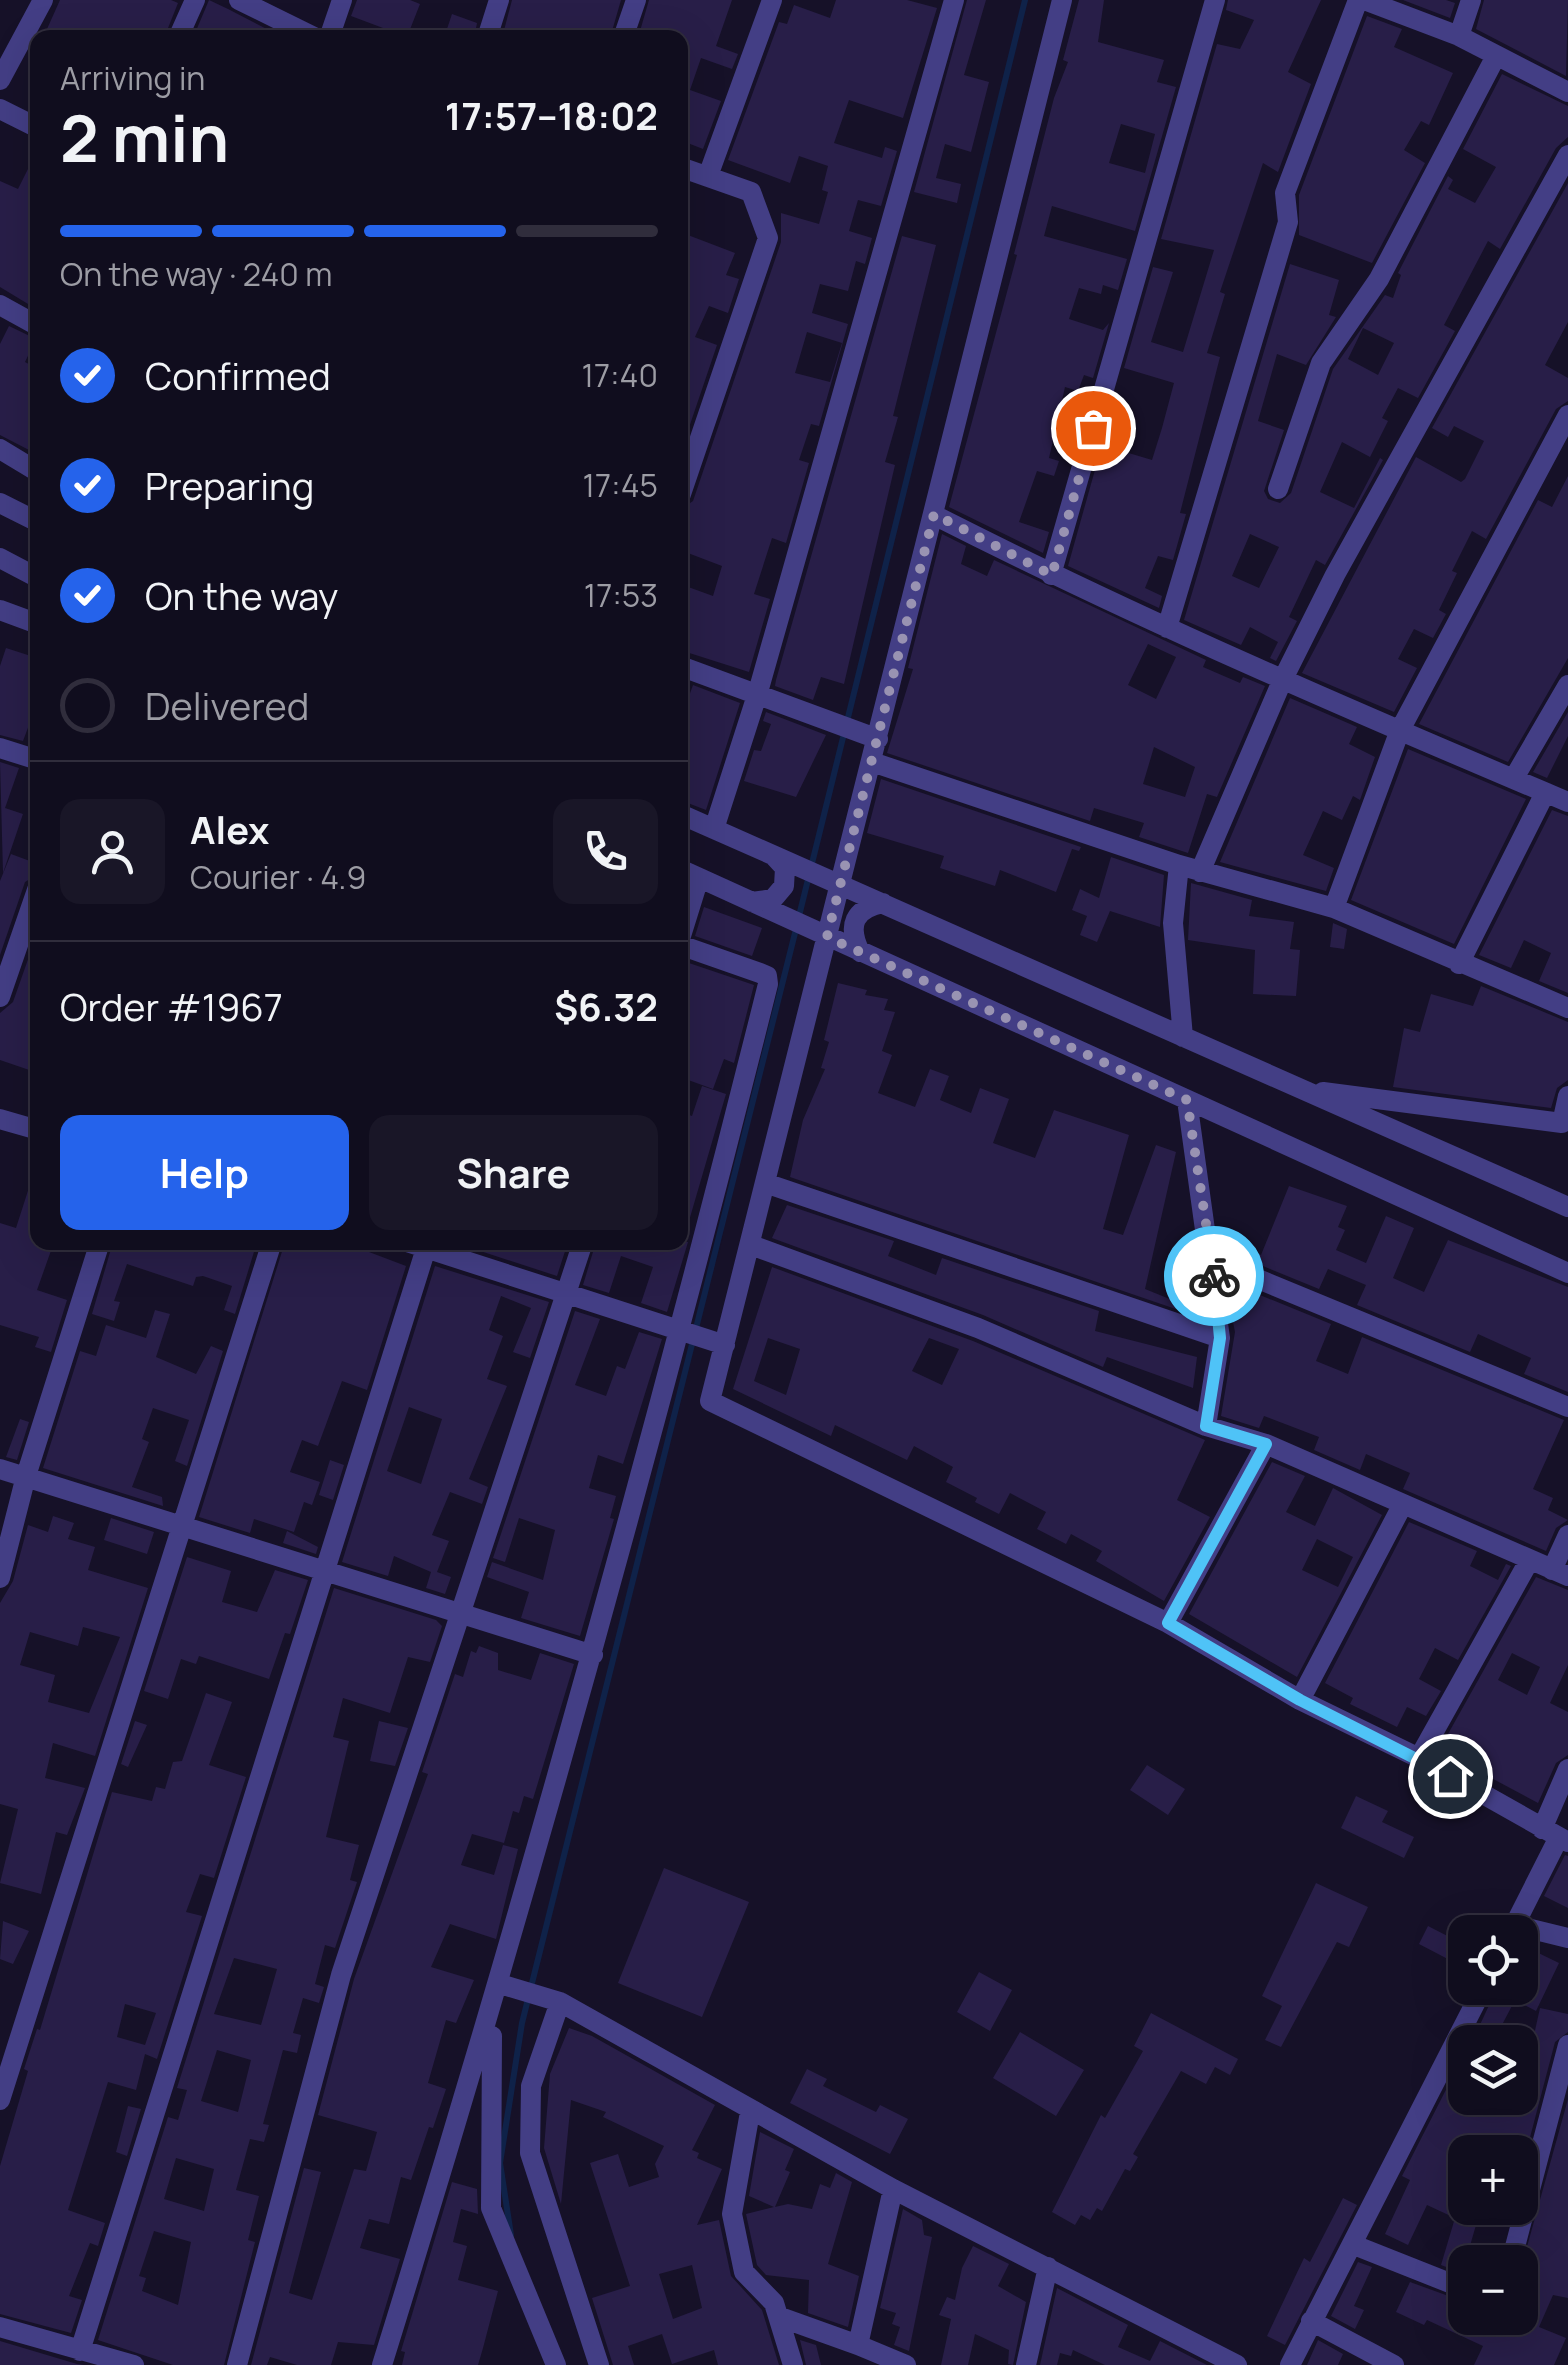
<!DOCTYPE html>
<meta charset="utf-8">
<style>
body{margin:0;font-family:Manrope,sans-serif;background:#191627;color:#f1f3f6;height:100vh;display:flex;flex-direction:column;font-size:38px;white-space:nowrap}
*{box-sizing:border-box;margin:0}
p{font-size:32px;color:#9c9ca4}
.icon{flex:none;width:55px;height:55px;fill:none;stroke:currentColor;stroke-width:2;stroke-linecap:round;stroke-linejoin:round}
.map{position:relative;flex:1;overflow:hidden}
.details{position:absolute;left:30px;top:30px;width:658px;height:1220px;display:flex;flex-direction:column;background:#100d1e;border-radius:20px;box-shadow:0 10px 40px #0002,0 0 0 2px #302d3c}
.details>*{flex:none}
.controls{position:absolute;left:1448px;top:1915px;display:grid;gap:20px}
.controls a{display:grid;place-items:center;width:90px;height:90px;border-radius:20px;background:#100d1e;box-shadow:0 10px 40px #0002,0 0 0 2px #302d3c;font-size:50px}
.pin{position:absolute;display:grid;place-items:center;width:85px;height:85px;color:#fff;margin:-42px;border:5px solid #fff;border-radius:50%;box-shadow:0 2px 10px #0007}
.courier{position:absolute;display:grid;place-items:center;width:100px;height:100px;margin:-50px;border:8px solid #4fc3f7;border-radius:50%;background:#fff;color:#222;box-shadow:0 2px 12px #0007}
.summary em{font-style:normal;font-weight:700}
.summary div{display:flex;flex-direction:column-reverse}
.summary{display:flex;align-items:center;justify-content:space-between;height:170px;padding:0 30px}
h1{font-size:65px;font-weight:700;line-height:75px}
.bar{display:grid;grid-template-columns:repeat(4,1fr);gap:15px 10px;align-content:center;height:120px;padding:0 30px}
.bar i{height:12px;border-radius:8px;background:#302d3c}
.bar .selected{background:#2563eb}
.bar p{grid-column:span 4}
.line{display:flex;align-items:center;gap:25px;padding:0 30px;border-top:2px solid #302d3c}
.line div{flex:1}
.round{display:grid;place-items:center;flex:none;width:105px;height:105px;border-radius:20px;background:#191627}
ol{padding:0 30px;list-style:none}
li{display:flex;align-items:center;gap:30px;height:110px}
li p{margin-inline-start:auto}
li .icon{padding:10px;border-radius:50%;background:#2563eb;color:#fff;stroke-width:4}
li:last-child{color:#9c9ca4}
li i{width:55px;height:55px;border:5px solid #302d3c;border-radius:50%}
.primary-button{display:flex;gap:20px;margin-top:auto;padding:20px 30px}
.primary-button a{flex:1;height:115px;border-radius:20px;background:#2563eb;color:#fff;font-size:40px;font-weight:700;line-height:115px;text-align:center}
.primary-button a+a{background:#191627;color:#f1f3f6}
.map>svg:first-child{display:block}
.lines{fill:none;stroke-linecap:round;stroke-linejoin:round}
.stream{stroke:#0f2249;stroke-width:6}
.building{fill:#281e48;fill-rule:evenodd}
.minor{stroke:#433e85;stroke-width:20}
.done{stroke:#9993b2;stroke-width:10;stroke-dasharray:0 18}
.route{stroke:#4fc3f7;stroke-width:12}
</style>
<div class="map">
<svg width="1568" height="2365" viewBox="0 0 1568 2365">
<rect width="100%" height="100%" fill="#161128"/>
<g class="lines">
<path class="stream" d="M799,916L1025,0
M511,2235L500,2163L522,2023L796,929"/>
</g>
<path class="building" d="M60,0H171L178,3L164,38H43Z
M209,0L228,9L284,38H193Z
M357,0H410L420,4L407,37L351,16Z
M512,0H621L610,38H529L516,33L514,38H502Z
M649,0H732L716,46L738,54L732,69L701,58L690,90L721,101L703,149L680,140V60L685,45L680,38H638Z
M836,0H907L937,8L903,118L849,100L834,143L882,158L885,147L897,151L881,206L858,200L849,231L872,238L865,264L856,261L848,291L820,284L812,313L848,324L819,426L811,424L799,460L809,463L786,543L772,538L754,594L770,599L749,672L680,650V584L713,596L722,566L680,550V510L693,501L781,242V213L819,224L828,192L822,190L828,166L799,156L790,183L728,160L779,22L787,24L794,5L830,18ZM807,332L842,343L830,382L795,373Z
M967,0H986L964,75L989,82L971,152L945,144L936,178L961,184L957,203L914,192Z
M1079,0H1104L1098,42L1164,60L1157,82L1176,87L1135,231L1052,206L1044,236L1127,259L1118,290L1103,285L1101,294L1079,288L1069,319L1103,330L1109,323L1093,378L1084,375L1078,391L1065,387L1049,458L1059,461L1054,476L1037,471L1019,522L1049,532L1043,553L949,507L1017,255L1014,254L1054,98L1068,62L1063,60ZM1121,124L1155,134L1145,173L1109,163Z
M1228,0H1321L1288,72L1311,84L1278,172L1263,163L1220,292L1225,294L1207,353L1220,357L1180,513L1186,514L1173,560L1158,556L1145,588L1162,596L1159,608L1068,566L1102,445L1152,460L1162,428L1174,383L1124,368L1153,267L1173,272L1151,342L1183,352L1214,250L1161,239L1217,44L1240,49L1254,20L1226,10Z
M1403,0H1446L1455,3L1450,18Z
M1484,0H1568L1566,76L1476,29Z
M452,14L477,23L474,38H444Z
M1367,16L1402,29L1394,47L1453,73L1429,125L1421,121L1404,150L1425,163L1372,263L1299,235V195Z
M1502,74L1568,106V137L1556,148L1500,249L1488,241L1444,325L1455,331L1418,398L1398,388L1382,418L1388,421L1370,457L1342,442L1320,492L1354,508L1380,458L1383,460L1325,565L1316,560L1289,617L1297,621L1276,661L1270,658L1278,642L1250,627L1241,645L1184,620L1290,264L1339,280L1329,315L1336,317L1306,365L1277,354L1258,421L1284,430L1264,491L1268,499L1280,503L1291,493L1333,369L1385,295L1393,298L1401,275L1398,273L1448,176L1453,180L1448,189L1475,203L1496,167L1463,149ZM1363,328L1394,343L1378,375L1348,359ZM1250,534L1279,547L1259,588L1232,576Z
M38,149V310L0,287V181L18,189Z
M1568,183V322L1545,365L1568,378V401L1556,409L1486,539L1472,531L1452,571L1457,573L1439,610L1446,614L1433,638L1414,629L1398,659L1417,668L1394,712L1302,673L1416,457L1461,482L1465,479L1484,441L1454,426L1448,437L1432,428Z
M680,232L735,253L726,275L739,279L728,313L709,306L695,337L717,345L680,454V400L686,385L680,377L690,355L680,368Z
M902,236L936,245L893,416L898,417L885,462L895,465L844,684L821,677L813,700L775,686L776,680Z
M9,326L36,339L25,362L38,369V436L29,450L0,435V344Z
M1568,476V658L1508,762L1419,724L1538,500L1552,507Z
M942,534L966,546L961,564L987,576L994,560L1206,660L1203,667L1240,683L1243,677L1265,686L1217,797L1207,794L1188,853L1139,837L1144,823L1094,808L1090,821L887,753L913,669L908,668ZM1148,644L1176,657L1156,699L1128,685ZM1154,747L1195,767L1185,797L1143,784Z
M6,648L34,657L31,666L38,668V701L23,741L0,735V666Z
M693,685L740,703L706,810L680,800L684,784L680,783V696L688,699Z
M1290,698L1357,727L1349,744L1375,757L1360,800L1353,796L1342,820L1323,811L1303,855L1334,868L1326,891L1220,862Z
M766,712L826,735L796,797L744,781L754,750L761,751L771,724L763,721Z
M1568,712V736L1547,778L1533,772Z
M1408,749L1526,799L1454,944L1351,900Z
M0,762L19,768L5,808L23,814L3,873Z
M881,779L1081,847L1079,851L1072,849L1056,892L1000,870L995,886L940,868L944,856L867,833Z
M1552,810L1568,816V993L1539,981L1551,953L1524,940L1511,968L1479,955Z
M11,854L38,864V874L25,882L0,955V881Z
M1111,857L1164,875L1160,927L1110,911L1097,942L1080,935L1087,916L1072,910L1080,889L1099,898Z
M1191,883L1252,900L1249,916L1294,922L1290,949L1300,950L1296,996L1253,994L1255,950L1188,940Z
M704,907L762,928L752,956L695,936Z
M1333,923L1347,929L1344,949L1330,947Z
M38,931V1001L33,1016L38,1017V1073L0,1060V1013L13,1002Z
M686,962L754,985L734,1063L724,1059L713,1089L680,1077V976Z
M838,983L867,990L865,995L888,999L884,1010L895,1012L882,1051L892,1055L878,1093L915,1107L930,1069L949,1076L940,1100L971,1113L980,1088L1009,1099L993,1143L1035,1158L1054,1110L1129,1135L1103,1229L1123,1235L1156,1145L1176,1152L1145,1289L1182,1304L1194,1249L1202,1318L790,1177L803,1120L825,1069L821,1068L829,1042L824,1040Z
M1481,986L1568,1022V1080L1557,1088L1551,1108L1393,1087L1404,1028L1420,1032L1431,994L1473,1006Z
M702,1086L726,1094L684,1238L680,1112L692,1116Z
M34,1172L38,1242L53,1245L37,1290L67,1300L51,1352L35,1347L39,1337L0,1325V1223L16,1228Z
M1289,1186L1347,1206L1338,1227L1345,1230L1336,1250L1366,1263L1386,1216L1414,1228L1393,1278L1424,1292L1448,1240L1568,1287V1392L1524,1374L1531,1358L1478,1334L1470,1352L1357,1305L1366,1285L1328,1269L1319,1289L1248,1260L1251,1250L1261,1255Z
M787,1205L894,1241L888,1256L936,1275L942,1258L1099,1311L1095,1331L1197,1357L1193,1388L1107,1357L1103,1367L983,1315L772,1238Z
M113,1242H188L215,1252L219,1242H257L235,1314L224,1310L232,1286L203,1276L196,1277L193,1286L127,1264L114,1301L120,1302L114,1321L92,1314Z
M285,1242H326L345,1249L348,1242H372L369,1252L406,1266L367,1390L342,1381L318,1446L302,1440L290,1472L320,1482L312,1505L304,1502L294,1532L254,1519L250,1533L199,1517Z
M453,1242H568L557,1276Z
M596,1242H688L667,1312L641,1303L653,1267L621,1256L609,1293L583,1285Z
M435,1266L549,1302L530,1358L513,1352L531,1308L501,1296L489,1330L503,1336L487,1379L507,1386L469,1479L488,1487L482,1504L450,1492L432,1535L449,1541L437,1572L451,1577L445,1594L426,1588L431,1572L394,1556L388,1576L342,1562ZM409,1407L442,1419L421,1484L387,1471Z
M772,1267L973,1341L1205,1440L1177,1500L1210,1517L1164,1601L1096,1561L1102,1551L1071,1534L1066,1544L1037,1529L1046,1512L1010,1493L999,1514L975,1502L977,1498L946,1482L953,1467L914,1446L907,1460L835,1425L831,1436L733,1389ZM768,1338L800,1349L786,1395L754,1381ZM929,1338L959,1349L942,1385L912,1371Z
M1238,1286L1331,1324L1316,1361L1348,1374L1362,1337L1564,1420L1533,1489L1553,1498L1548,1510L1568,1520L1556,1528L1546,1551L1403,1489L1410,1473L1366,1454L1360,1470L1314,1450L1319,1437L1264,1416L1259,1428L1221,1416L1235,1332L1230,1307Z
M155,1310L170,1314L156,1357L196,1374L211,1346L223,1351L187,1466L175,1461L189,1420L153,1408L142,1439L149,1442L132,1487L162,1497L163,1506L43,1468L80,1351L96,1356L106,1325L146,1338Z
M575,1311L600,1319L575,1385L606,1396L617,1366L625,1369L639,1332L662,1339L623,1464L598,1455L589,1488L616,1496L610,1518L614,1519L580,1636L521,1618L529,1592L487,1577L492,1562L543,1580L555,1530L519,1518L505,1562L493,1558Z
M20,1419L29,1422L17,1460L6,1457Z
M330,1460L344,1465L333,1500L319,1495Z
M1272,1462L1305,1476L1286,1512L1315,1526L1333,1488L1382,1515L1297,1677L1189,1614ZM1317,1539L1353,1557L1338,1587L1302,1570Z
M53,1516L74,1523L68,1539L95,1547L88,1570L148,1588L95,1756L53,1743L45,1778L85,1788L67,1835L56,1832L41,1894L0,1883L18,1809L0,1804V1603L13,1581L28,1525L48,1532ZM83,1627L120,1637L89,1713L48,1702L55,1675L20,1665L30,1632L78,1646Z
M111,1518L154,1532L147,1554L104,1540Z
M1409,1522L1477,1551L1470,1566L1498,1580L1506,1564L1511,1566L1458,1660L1435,1648L1419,1679L1441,1691L1426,1716L1407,1707L1397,1727L1350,1704L1353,1698L1325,1683Z
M287,1531L318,1547L316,1554L283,1543Z
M187,1557L231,1571L222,1602L257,1612L275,1570L308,1580L290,1634L285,1633L269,1679L199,1656L196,1664L181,1659L168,1699L144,1691Z
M1536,1577L1568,1590V1665L1550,1703L1568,1712V1755L1556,1763L1538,1803L1439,1750ZM1512,1653L1540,1667L1527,1695L1498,1680Z
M334,1588L436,1620L442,1626L430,1662L408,1657L390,1713L343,1698L333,1737L349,1741L326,1837L359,1845L350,1880L357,1882L335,1948L325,1945L315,1984L324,1987L319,2003L303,1998L293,2033L301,2035L297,2053L283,2050L263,2124L269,2125L264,2142L250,2139L236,2190L259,2196L248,2240L255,2242L224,2365H173L98,2340L168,2117L178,2120L187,2090L177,2088ZM234,1958L277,1969L261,2025L214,2014ZM217,2050L251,2060L238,2112L201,2101ZM176,2158L214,2169L204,2211L164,2199ZM154,2231L191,2242L178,2305L142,2291L146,2278L139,2276Z
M479,1646L498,1653V1670L531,1680L540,1653L574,1664L533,1799L524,1796L519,1813L513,1811L504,1843L472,1834L461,1865L494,1875L503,1845L518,1849L496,1939L450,1924L431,1967L474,1980L456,2023L446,2020L428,2083L446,2089L433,2128L429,2127L411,2180L401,2177L389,2224L369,2219L360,2248L400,2259L374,2345L338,2342L331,2365H297L270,2357L267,2365H251L304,2168L321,2172L289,2293L312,2300L354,2169L366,2171L377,2132L318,2115L354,1979L428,1774L422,1772L455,1674L463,1677L471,1651L476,1653Z
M206,1693L232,1702L209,1765L246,1777L214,1878L200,1874L186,1912L202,1916L157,2059L145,2054L136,2090L108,2082L68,2210L105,2223L98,2246L90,2243L69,2296L82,2300L71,2333L0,2314V2166L28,2071L24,2069L37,2029L40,2030L112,1792L152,1801L156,1787L165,1789L173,1762L182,1761ZM125,2004L156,2013L145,2045L117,2037Z
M135,1721L147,1725L128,1767L121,1764Z
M379,1721L408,1728L395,1766L370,1761Z
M1147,1765L1185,1789L1168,1815L1130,1790Z
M1356,1796L1388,1811L1382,1822L1414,1837L1404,1858L1341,1828Z
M1565,1855L1568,1856V1908L1544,1896Z
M664,1868L749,1902L702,2017L618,1983Z
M1316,1883L1368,1907L1349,1947L1337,1942L1281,2047L1265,2040L1282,2006L1262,1996Z
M3,1921L29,1931L13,1964L0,1959Z
M1428,1926L1465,1945V1968L1419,1944Z
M1520,1944L1559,1963L1536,2011L1515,2000L1493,2042H1472L1497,1988H1520Z
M979,1972L1012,1990L990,2031L957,2012Z
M1540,2008L1568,2014V2032L1555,2042L1523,2164L1520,2152H1465V2208H1481L1462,2273L1441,2265L1455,2218L1427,2205L1408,2245L1385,2234L1410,2180L1402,2176L1455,2072L1465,2077V2098H1520Z
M1151,2013L1238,2059L1230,2075L1215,2067L1206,2084L1181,2071L1133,2154L1138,2157L1130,2171L1125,2169L1102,2211L1097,2208L1090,2220L1081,2215L1075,2225L1052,2212L1101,2115L1105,2118L1143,2051L1134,2046Z
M569,2028L592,2036L715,2105L692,2150L699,2153L697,2158L722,2169L697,2225L719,2220L731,2276L762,2310L779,2365H718L714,2350L672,2364L662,2334L628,2346L634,2365H613L592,2298L630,2286L590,2163L618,2154L629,2187L659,2177L655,2164L664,2146L603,2117L606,2112L571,2100L561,2204L544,2148L550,2074ZM692,2265L702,2308L673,2319L659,2274Z
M1020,2032L1084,2070L1056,2116L993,2078Z
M807,2069L827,2079L823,2086L876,2112L880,2105L908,2119L890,2154L790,2103Z
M1568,2099V2298L1553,2295L1539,2327L1566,2338L1554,2365H1474L1483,2346L1427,2320L1424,2325L1396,2312L1410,2282L1465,2302V2318H1520V2272Z
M128,2106L141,2109L127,2156L116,2152Z
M760,2132L794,2149L785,2170L790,2172L775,2207L788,2204L812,2209L820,2184L830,2188L836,2173L852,2182L828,2264L859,2276L848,2327L808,2313L809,2280L766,2275L757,2265L746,2214L774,2207L749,2196Z
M452,2182L477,2189L478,2214L461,2209L453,2242L467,2246L458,2280L498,2291L483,2348L478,2365H402L405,2352L401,2351Z
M1343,2198L1357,2205L1285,2345L1267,2336L1304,2258L1310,2262Z
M903,2209L922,2220L924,2235L932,2237L909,2351L894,2345L900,2327L892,2324L896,2313L880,2308Z
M973,2246L1009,2264L998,2286L1026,2302L1013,2365L1008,2364L1009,2350L975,2334L968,2365H941L951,2319L939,2315L947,2297L955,2300L962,2268Z
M1358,2262L1372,2267L1354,2306L1364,2310L1355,2329L1331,2316Z
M1057,2288L1128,2325L1118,2347L1150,2361L1160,2341L1207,2365H1105L1073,2350L1071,2356L1060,2353L1057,2365H1040Z
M800,2340L816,2345L821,2365H806Z
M1318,2340L1343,2354L1338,2365H1307Z
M0,2341L77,2364L84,2365H0Z"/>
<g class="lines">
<path class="minor" d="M239,0L316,38
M1062,0L710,1401L1168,1623L1300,1700L1419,1758L1568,1842
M1364,0L1459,36L1568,92
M1459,36L1471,0
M178,38L195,0
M329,38L342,0
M487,38L499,0
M623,38L636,0
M0,80L43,0
M0,109L38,128
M680,167L751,192L768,238L680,497
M708,176L772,0
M0,305L38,326
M0,449L38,472
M1278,489L1321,363L1379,279L1496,56
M0,503L38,522
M934,515C1141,620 1354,712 1568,802
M0,558L38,578
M1051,575L1215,0
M0,610L38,624
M1167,628L1288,222L1285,193L1358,0
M680,666L878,739
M0,748L38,760
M872,762L1179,865L1334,908L1568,1008
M1514,778L1568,685
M680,814L1568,1207
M714,829L758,692L954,0
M1179,865L1173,923L1183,1037
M680,869L1568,1273
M1200,872L1282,681L1335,575L1568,155
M752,902L773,899L784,886L785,868L773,855
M1334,908L1400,730L1568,415
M680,939L699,878
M860,952C847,925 854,909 883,903
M1459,964L1545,793
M0,997L38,887
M1323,1092L1562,1123L1568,1096
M1187,1100L1220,1338L1206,1426
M0,1119L38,1130
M765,1183L1220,1338
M407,1242L725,1345
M751,1245L978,1328L1206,1426L1266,1444L1568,1576
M1212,1260L1568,1407
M0,1469L593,1655
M1552,1570L1568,1535
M0,1578L26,1476L100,1242
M1168,1623L1266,1444
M1300,1700L1403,1504
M1419,1758L1529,1561
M1542,1829L1568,1769
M1515,1925L1568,1938
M1511,1932L1559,1837
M500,1984L560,2002L893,2189L1237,2365
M560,2002L531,2086L530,2153L599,2365
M492,2036L491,2208L556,2365
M0,2100L272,1242
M750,2112L732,2214L744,2272L774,2303L793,2365
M1354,2245L1465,2289
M1511,2262L1568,2045
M780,2317L858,2345L893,2189
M1311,2321L1394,2365
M0,2327L134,2365
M858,2345L906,2365
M80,2351L428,1242
M237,2365L341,1975L583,1242
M382,2365C524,1908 652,1448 768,984L767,976L760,973L680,945
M1026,2365L1048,2267
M1290,2365L1483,1988"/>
</g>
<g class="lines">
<path class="done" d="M1093,428L1052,575L934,514L827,937L1187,1100L1214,1276"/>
<path class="route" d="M1214,1276L1220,1338L1206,1426L1266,1444L1168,1623L1300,1700L1450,1776"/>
</g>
</svg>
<div class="controls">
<a><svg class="icon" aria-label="locate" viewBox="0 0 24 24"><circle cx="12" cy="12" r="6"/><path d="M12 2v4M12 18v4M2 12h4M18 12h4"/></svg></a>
<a><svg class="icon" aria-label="layers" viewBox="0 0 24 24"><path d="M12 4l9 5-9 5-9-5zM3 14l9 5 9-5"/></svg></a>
<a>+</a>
<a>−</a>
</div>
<div class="pin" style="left:1093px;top:428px;background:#ea580c"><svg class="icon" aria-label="bag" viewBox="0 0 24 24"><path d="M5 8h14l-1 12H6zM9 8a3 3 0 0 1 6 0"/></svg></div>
<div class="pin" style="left:1450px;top:1776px;background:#1f2937"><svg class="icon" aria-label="home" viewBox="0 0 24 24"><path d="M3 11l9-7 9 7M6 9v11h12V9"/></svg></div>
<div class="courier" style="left:1214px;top:1276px"><svg class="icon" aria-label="bike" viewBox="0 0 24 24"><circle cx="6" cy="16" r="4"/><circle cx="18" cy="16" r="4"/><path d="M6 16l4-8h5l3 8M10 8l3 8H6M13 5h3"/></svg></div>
<section class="details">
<div class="summary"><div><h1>2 min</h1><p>Arriving in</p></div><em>17:57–18:02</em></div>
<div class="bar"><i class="selected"></i><i class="selected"></i><i class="selected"></i><i></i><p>On the way · 240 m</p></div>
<ol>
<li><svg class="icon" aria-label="check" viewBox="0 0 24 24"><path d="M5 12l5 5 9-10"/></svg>Confirmed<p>17:40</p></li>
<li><svg class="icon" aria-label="check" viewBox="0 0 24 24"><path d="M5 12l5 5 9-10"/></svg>Preparing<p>17:45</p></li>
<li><svg class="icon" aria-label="check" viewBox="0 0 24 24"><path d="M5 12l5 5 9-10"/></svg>On the way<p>17:53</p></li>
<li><i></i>Delivered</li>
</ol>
<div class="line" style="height:180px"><a class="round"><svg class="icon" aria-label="person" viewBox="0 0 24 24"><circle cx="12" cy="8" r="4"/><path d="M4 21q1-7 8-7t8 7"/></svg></a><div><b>Alex</b><p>Courier · 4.9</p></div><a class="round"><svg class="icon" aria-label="phone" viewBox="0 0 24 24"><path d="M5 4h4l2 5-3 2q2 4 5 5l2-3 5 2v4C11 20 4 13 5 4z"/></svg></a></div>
<div class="line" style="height:130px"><div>Order #1967</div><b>$6.32</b></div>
<div class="primary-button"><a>Help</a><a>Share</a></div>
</section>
</div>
